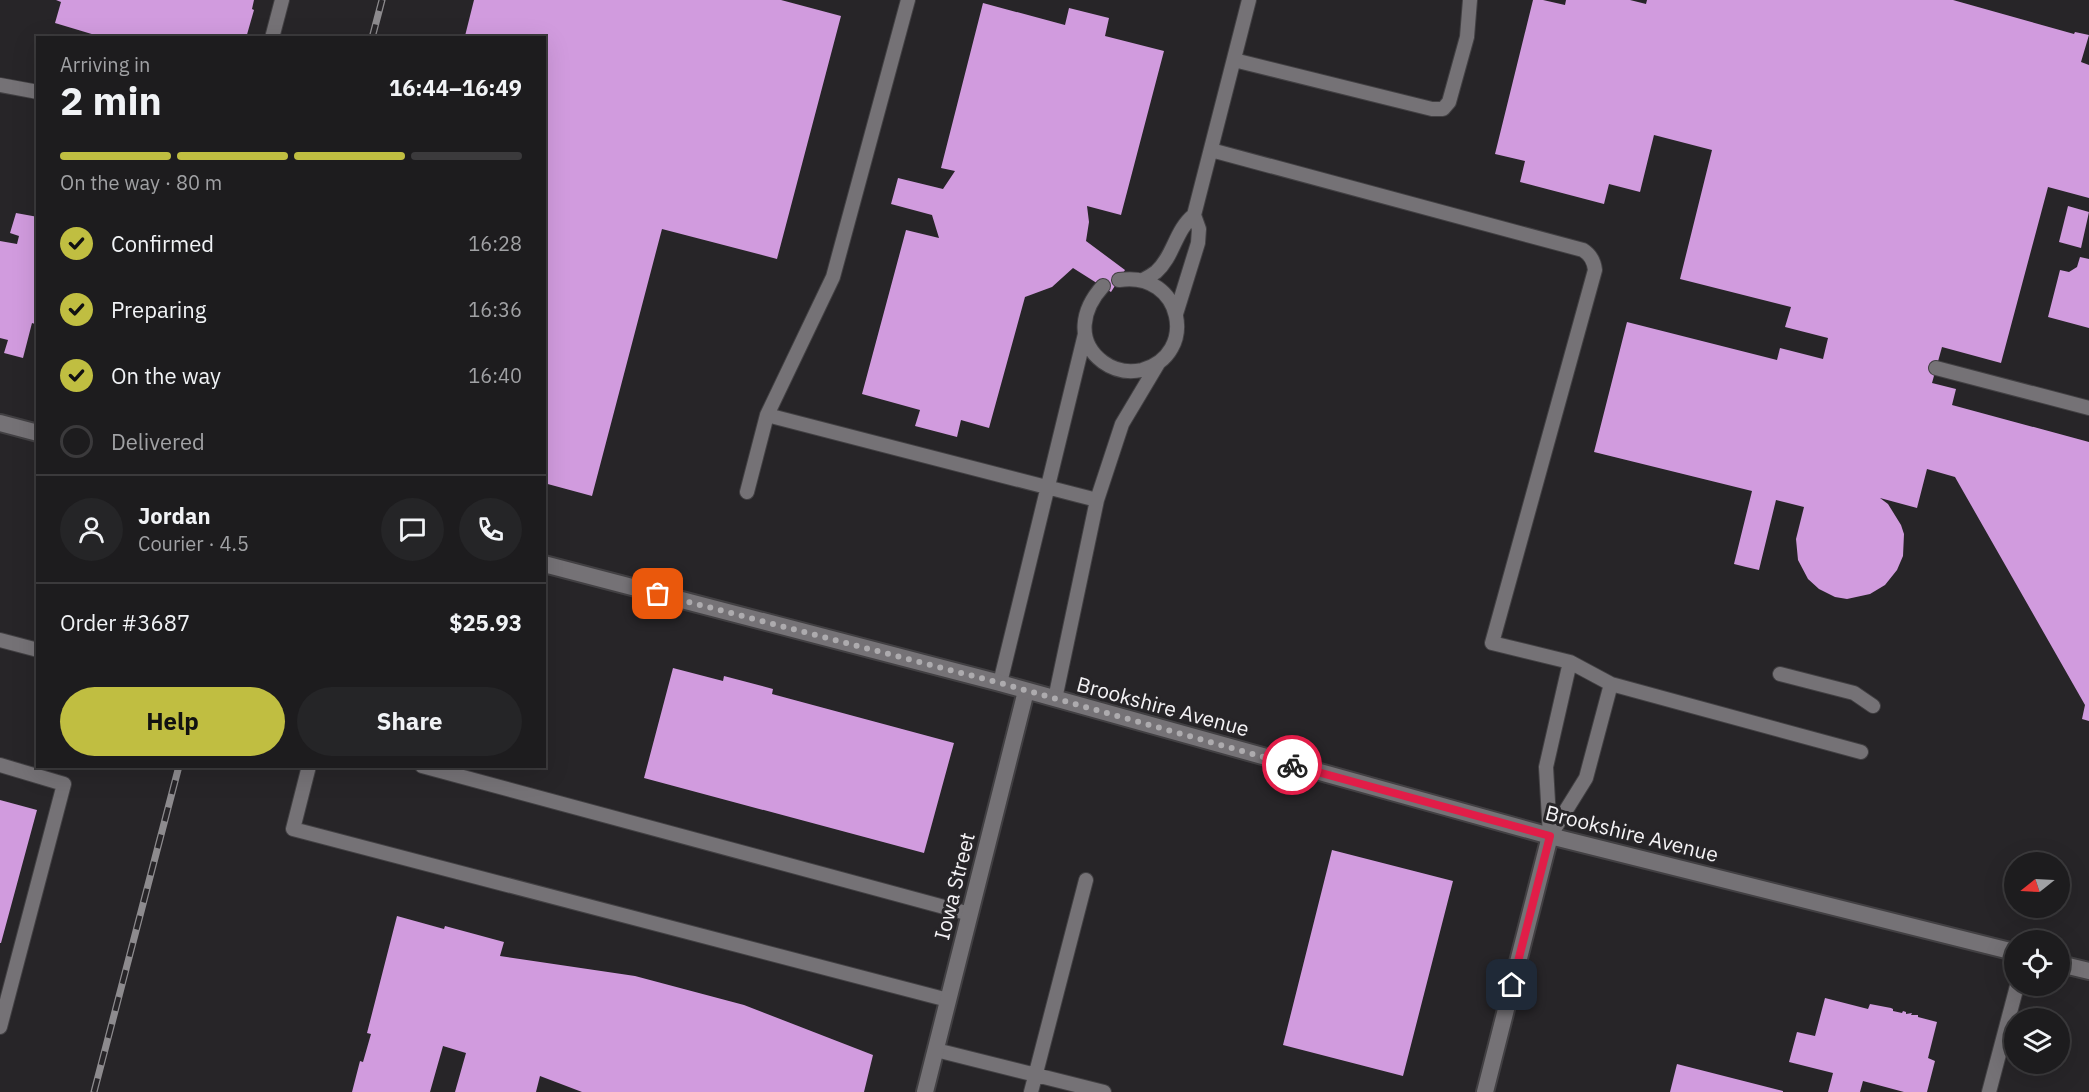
<!DOCTYPE html>
<meta charset="utf-8">
<style>
body{margin:0;font-family:"IBM Plex Sans",sans-serif;background:#252527;color:#f1f3f6;height:100vh;display:flex;flex-direction:column;font-size:22px;white-space:nowrap}
*{box-sizing:border-box;margin:0}
p{font-size:20px;color:#a0a1a4}
.icon{flex:none;width:33px;height:33px;fill:none;stroke:currentColor;stroke-width:2;stroke-linecap:round;stroke-linejoin:round}
.map{position:relative;flex:1;overflow:hidden}
.panel{position:absolute;left:36px;top:36px;width:510px;height:732px;display:flex;flex-direction:column;background:#1d1c1e;border-radius:0px;box-shadow:0 6px 24px #0002,0 0 0 2px #3b3a3c}
.panel>*{flex:none}
.needle{width:39px;rotate:252deg}
.buttons{position:absolute;left:2004px;top:852px;display:grid;gap:12px}
.buttons a{display:grid;place-items:center;width:66px;height:66px;border-radius:50%;background:#1d1c1e;box-shadow:0 6px 24px #0002,0 0 0 2px #3b3a3c;font-size:30px}
.pin{position:absolute;display:grid;place-items:center;width:51px;height:51px;color:#fff;margin:-26px;border-radius:12px;box-shadow:0 3px 9px #0006}
.courier{position:absolute;display:grid;place-items:center;width:60px;height:60px;margin:-30px;border:4px solid #e11d48;border-radius:50%;background:#fff;color:#222;box-shadow:0 2px 8px #0007}
.summary em{font-style:normal;font-weight:700}
.summary div{display:flex;flex-direction:column-reverse}
.summary{display:flex;align-items:center;justify-content:space-between;height:102px;padding:0 24px}
h1{font-size:39px;font-weight:700;line-height:45px}
.bar{display:grid;grid-template-columns:repeat(4,1fr);gap:9px 6px;align-content:center;height:72px;padding:0 24px}
.bar i{height:8px;border-radius:4px;background:#3b3a3c}
.bar .on{background:#c0be41}
.bar p{grid-column:span 4}
.line{display:flex;align-items:center;gap:15px;padding:0 24px;border-top:2px solid #3b3a3c}
.line div{flex:1}
.round{display:grid;place-items:center;flex:none;width:63px;height:63px;border-radius:32px;background:#252527}
ol{padding:0 24px;list-style:none}
li{display:flex;align-items:center;gap:18px;height:66px}
li p{margin-inline-start:auto}
li .icon{padding:6px;border-radius:50%;background:#c0be41;color:#111;stroke-width:4}
li:last-child{color:#a0a1a4}
li i{width:33px;height:33px;border:3px solid #3b3a3c;border-radius:50%}
.primary-button{display:flex;gap:12px;margin-top:auto;padding:12px 24px}
.primary-button a{flex:1;height:69px;border-radius:36px;background:#c0be41;color:#111;font-size:24px;font-weight:700;line-height:69px;text-align:center}
.primary-button a+a{background:#252527;color:#f1f3f6}
.map>svg:first-child{display:block}
.building{fill:#d19bde}
.lines{fill:none;stroke-linecap:round;stroke-linejoin:round}
.service-casing{stroke:#424043;stroke-width:16}
.minor-casing{stroke:#424043;stroke-width:20}
.tertiary-casing{stroke:#424043;stroke-width:20}
.service{stroke:#757276;stroke-width:14}
.minor{stroke:#757276;stroke-width:16}
.tertiary{stroke:#757276;stroke-width:16}
.rail-casing{stroke:#8d8b8e;stroke-width:7}
.rail{stroke:#272528;stroke-width:4.5;stroke-dasharray:14;stroke-linecap:butt}
.done{stroke:#adabae;stroke-width:6;stroke-dasharray:0 10.8}
.route{stroke:#e11d48;stroke-width:8}
.labels{text-anchor:middle;dominant-baseline:central;stroke-width:6;stroke-linejoin:round;paint-order:stroke}
.street-label{font-size:21px;fill:#f5f3f6;stroke:#272528}
</style>
<div class="map">
<svg width="2089" height="1092" viewBox="0 0 2089 1092">
<rect width="100%" height="100%" fill="#272528"/>
<path class="building" d="M56,0H254L252,9L254,10L246,38H105L55,23L61,2Z
M474,0H781L841,16L777,259L662,229L592,496L544,483V38L465,36Z
M1533,0H1543L1565,5L1566,0H1630L1646,4L1647,0H1953L2074,34L2075,32L2089,35L2081,62L2089,65V198L2048,187L2001,363L1942,347L1932,383L1956,389L1952,405L2089,442V721L2082,719L2085,705L1955,477L1927,469L1917,508L1880,498L1888,504L1901,525L1904,534L1903,556L1897,570L1885,585L1870,594L1847,599L1835,597L1819,589L1808,579L1798,560L1796,539L1804,507L1776,500L1759,570L1746,567L1734,564L1752,491L1594,452L1627,322L1777,360L1780,348L1823,359L1828,338L1785,327L1791,307L1680,279L1712,150L1654,135L1640,192L1609,184L1604,204L1520,182L1525,161L1495,154Z
M983,3L1065,25L1069,8L1109,18L1105,36L1164,51L1121,215L1087,206L1089,222L1086,241L1125,270L1111,292L1073,268L1052,287L1025,297L989,428L961,420L957,437L915,426L920,410L862,394L906,230L939,238L932,215L891,204L898,178L943,189L955,171L941,168Z
M2068,206L2089,212L2081,248L2059,242Z
M16,213L38,217V325L32,323L23,358L4,353L8,340L0,338V241L17,244L19,236L10,233Z
M2080,257L2089,259V328L2048,317L2060,270L2069,272L2077,267Z
M673,668L723,681L724,676L773,689L772,694L954,743L924,853L644,778Z
M0,800L37,810L1,943H0Z
M1332,850L1453,881L1403,1076L1283,1045Z
M397,916L444,929L445,926L504,942L500,956L635,976L744,1005L873,1055L864,1092H582L540,1076L536,1092H455L466,1053L443,1046L430,1092H352L360,1061L363,1062L371,1034L367,1033Z
M1825,998L1868,1009L1870,1004L1891,1008L1893,1009V1011L1902,1013L1903,1011L1906,1012V1014L1912,1013L1911,1015H1918V1017L1937,1022L1928,1058L1935,1061L1927,1092H1904L1863,1081L1860,1092H1828L1833,1073L1789,1062L1797,1032L1815,1036Z
M1677,1064L1783,1091V1092H1670Z"/>
<g class="lines">
<defs>
<path id="service" d="M272,38L282,0
M1234,60L1432,109H1443L1449,102L1467,37L1470,0
M0,85L38,92
M1211,150L1583,250C1591,255 1594,261 1595,270L1492,643L1570,662L1611,684
M1143,280C1147,278 1152,275 1156,272C1174,256 1175,230 1194,215
M1103,286C1082,309 1075,341 1103,362C1114,370 1128,373 1142,370C1199,355 1183,270 1119,280
M1176,314L1198,243L1199,229L1194,215L1249,0
M1936,368L2089,408
M767,415L1097,500
M747,492L767,415L833,277L908,0
M0,640L38,650
M1780,674L1854,693L1873,706
M1000,683L1085,334
M1055,699L1097,500L1122,424L1159,362
M0,765L64,784L0,1027
M309,766L293,829L948,1000
M422,766L970,914
M1550,836L1586,778L1611,684L1861,752
M1550,836L1546,767L1570,662
M936,1050L1104,1092
M1031,1092L1086,880
M1989,1092L2017,986"/>
<path id="minor" d="M925,1092L1026,691
M1485,1092L1550,836"/>
<path id="tertiary" d="M0,423L38,433
M544,564L1000,683L1550,836L2014,952
M2060,964L2089,971"/>
</defs>
<use href="#service" class="service-casing"/>
<use href="#minor" class="minor-casing"/>
<use href="#tertiary" class="tertiary-casing"/>
<use href="#service" class="service"/>
<use href="#minor" class="minor"/>
<use href="#tertiary" class="tertiary"/>
<defs>
<path id="rail" d="M372,38L382,0
M94,1092L179,766"/>
</defs>
<use href="#rail" class="rail-casing"/>
<use href="#rail" class="rail"/>
</g>
<g class="lines">
<path class="done" d="M658,594L1000,683L1292,765"/>
<path class="route" d="M1292,765L1550,836L1512,985"/>
</g>
<g class="labels">
<g class="street-label">
<text transform="translate(1163 706) rotate(15)">Brookshire Avenue</text>
<text transform="translate(1632 833) rotate(14)">Brookshire Avenue</text>
<text transform="translate(954 886) rotate(-76)">Iowa Street</text>
</g>
</g>
</svg>
<div class="buttons">
<a><svg class="needle" viewBox="-14 -14 28 28"><path d="M0-13l5 13h-10z" fill="#e53935"/><path d="M0 13l5-13h-10z" fill="#a0a1a4"/></svg></a>
<a><svg class="icon" aria-label="locate" viewBox="0 0 24 24"><circle cx="12" cy="12" r="6"/><path d="M12 2v4M12 18v4M2 12h4M18 12h4"/></svg></a>
<a><svg class="icon" aria-label="layers" viewBox="0 0 24 24"><path d="M12 4l9 5-9 5-9-5zM3 14l9 5 9-5"/></svg></a>
</div>
<div class="pin" style="left:658px;top:594px;background:#ea580c"><svg class="icon" aria-label="bag" viewBox="0 0 24 24"><path d="M5 8h14l-1 12H6zM9 8a3 3 0 0 1 6 0"/></svg></div>
<div class="pin" style="left:1512px;top:985px;background:#1f2937"><svg class="icon" aria-label="home" viewBox="0 0 24 24"><path d="M3 11l9-7 9 7M6 9v11h12V9"/></svg></div>
<div class="courier" style="left:1292px;top:765px"><svg class="icon" aria-label="bike" viewBox="0 0 24 24"><circle cx="6" cy="16" r="4"/><circle cx="18" cy="16" r="4"/><path d="M6 16l4-8h5l3 8M10 8l3 8H6M13 5h3"/></svg></div>
<section class="panel">
<div class="summary"><div><h1>2 min</h1><p>Arriving in</p></div><em>16:44–16:49</em></div>
<div class="bar"><i class="on"></i><i class="on"></i><i class="on"></i><i></i><p>On the way · 80 m</p></div>
<ol>
<li><svg class="icon" aria-label="check" viewBox="0 0 24 24"><path d="M5 12l5 5 9-10"/></svg>Confirmed<p>16:28</p></li>
<li><svg class="icon" aria-label="check" viewBox="0 0 24 24"><path d="M5 12l5 5 9-10"/></svg>Preparing<p>16:36</p></li>
<li><svg class="icon" aria-label="check" viewBox="0 0 24 24"><path d="M5 12l5 5 9-10"/></svg>On the way<p>16:40</p></li>
<li><i></i>Delivered</li>
</ol>
<div class="line" style="height:108px"><a class="round"><svg class="icon" aria-label="person" viewBox="0 0 24 24"><circle cx="12" cy="8" r="4"/><path d="M4 21q1-7 8-7t8 7"/></svg></a><div><b>Jordan</b><p>Courier · 4.5</p></div><a class="round"><svg class="icon" aria-label="chat" viewBox="0 0 24 24"><path d="M4 5h16v11H9l-5 4z"/></svg></a><a class="round"><svg class="icon" aria-label="phone" viewBox="0 0 24 24"><path d="M5 4h4l2 5-3 2q2 4 5 5l2-3 5 2v4C11 20 4 13 5 4z"/></svg></a></div>
<div class="line" style="height:78px"><div>Order #3687</div><b>$25.93</b></div>
<div class="primary-button"><a>Help</a><a>Share</a></div>
</section>
</div>
